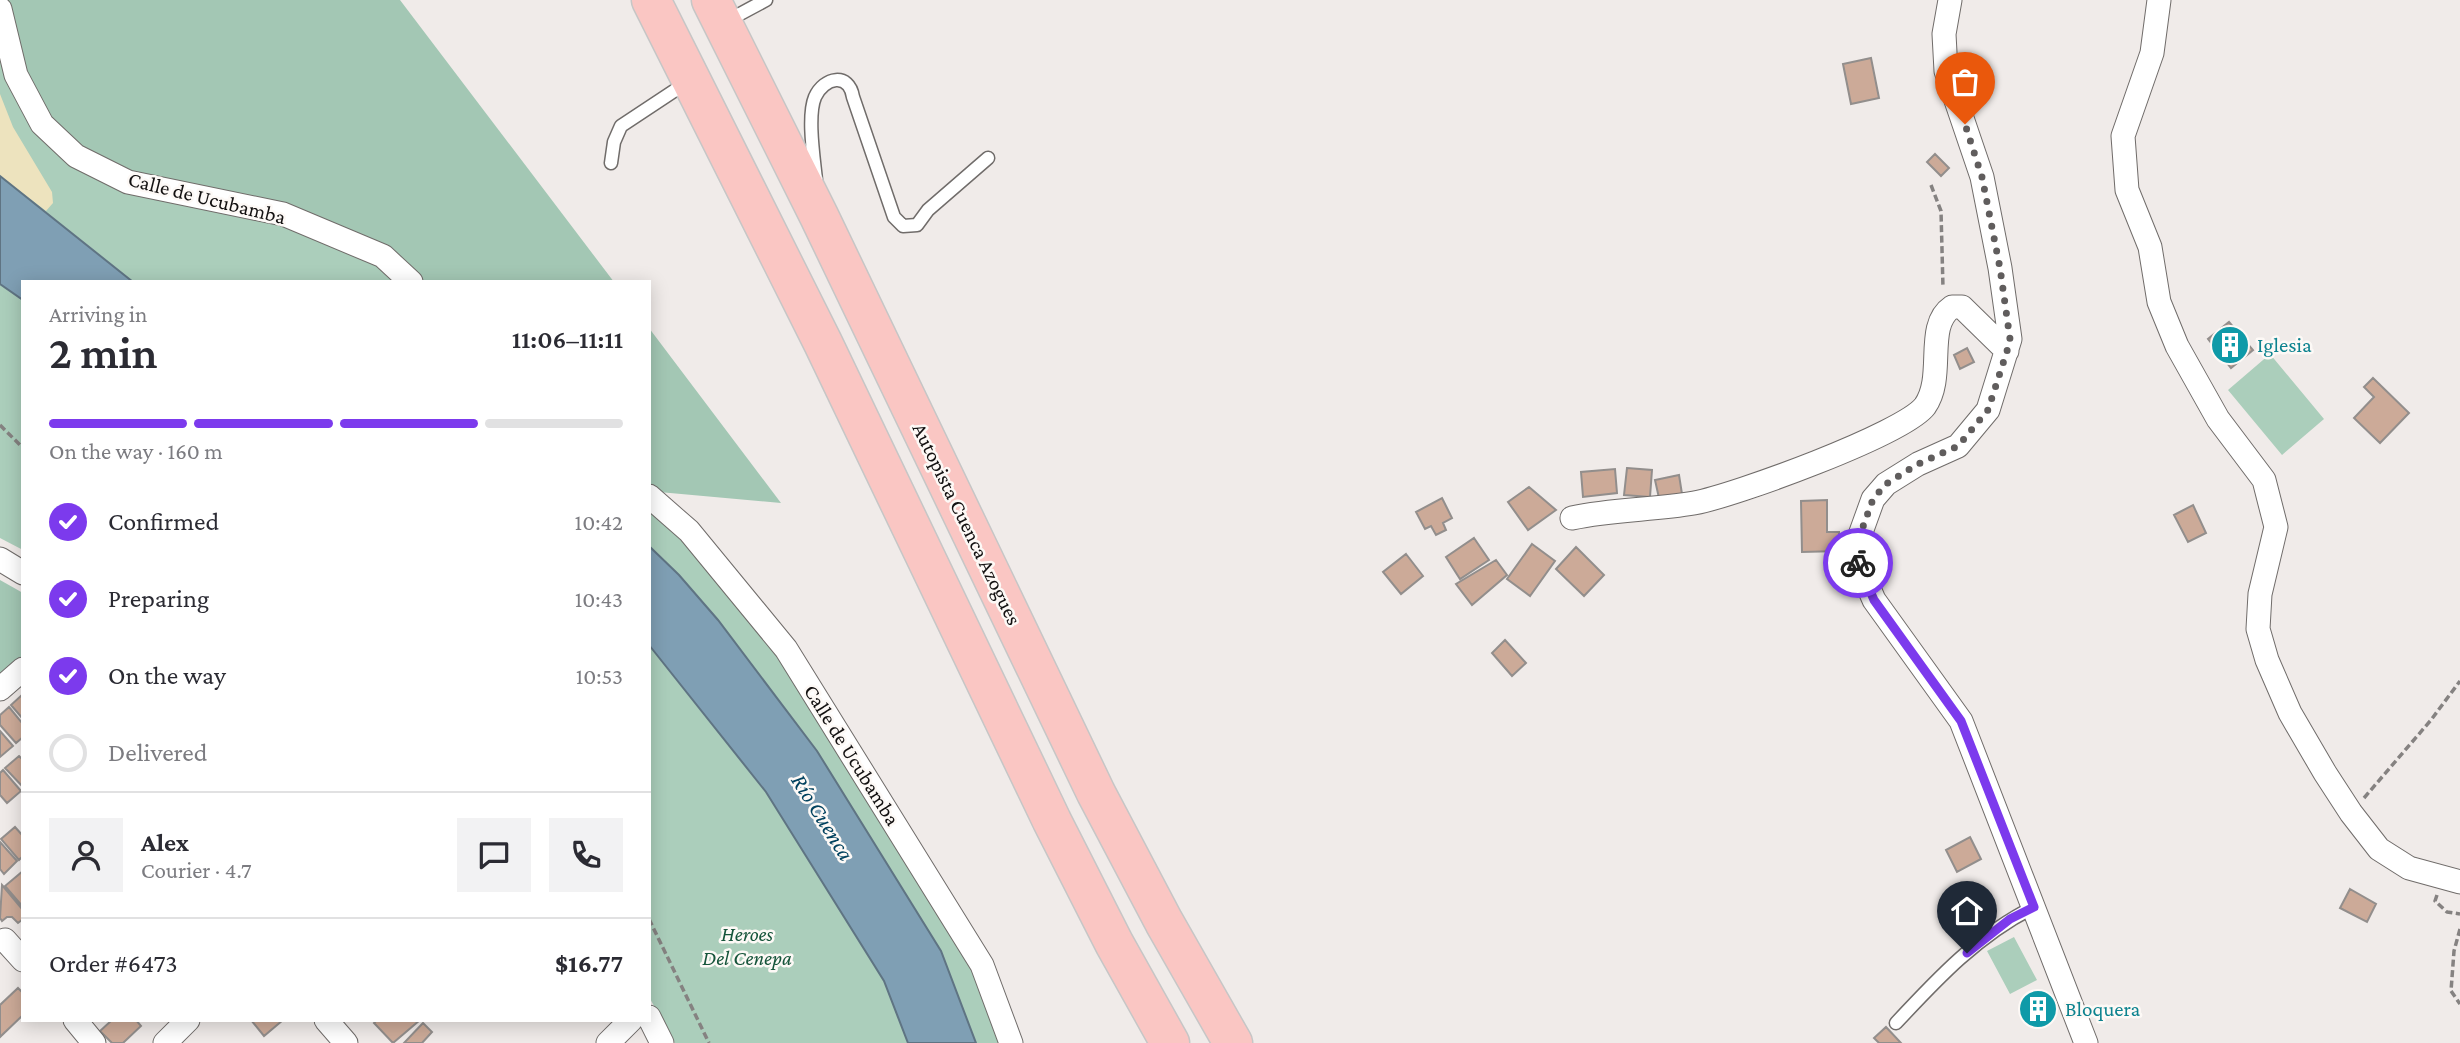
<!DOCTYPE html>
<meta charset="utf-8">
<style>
body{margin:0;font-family:"Crimson Pro",serif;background:#f2f2f3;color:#2b2b33;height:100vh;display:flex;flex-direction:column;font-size:26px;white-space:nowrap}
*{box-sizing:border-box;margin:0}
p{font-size:23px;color:#7c7c81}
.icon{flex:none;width:38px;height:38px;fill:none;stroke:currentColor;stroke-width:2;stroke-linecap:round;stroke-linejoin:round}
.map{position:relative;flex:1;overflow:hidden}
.sheet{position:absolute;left:21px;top:280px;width:630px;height:742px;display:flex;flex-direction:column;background:#fff;border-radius:0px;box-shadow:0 4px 18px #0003}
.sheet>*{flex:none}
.pin{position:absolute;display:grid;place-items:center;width:60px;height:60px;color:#fff;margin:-72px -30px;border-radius:50% 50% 50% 0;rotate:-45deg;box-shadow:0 0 7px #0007}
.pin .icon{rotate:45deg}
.courier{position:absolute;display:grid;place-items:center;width:70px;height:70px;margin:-35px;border:5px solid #7c3aed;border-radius:50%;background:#fff;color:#222;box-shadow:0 2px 9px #0007}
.head em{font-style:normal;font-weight:600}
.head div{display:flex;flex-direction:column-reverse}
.head{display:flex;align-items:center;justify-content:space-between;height:119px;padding:0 28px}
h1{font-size:46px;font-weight:600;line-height:52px}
.bar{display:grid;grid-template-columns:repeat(4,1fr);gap:10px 7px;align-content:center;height:84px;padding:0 28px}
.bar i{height:9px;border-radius:5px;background:#e1e1e2}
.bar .current{background:#7c3aed}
.bar p{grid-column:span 4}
.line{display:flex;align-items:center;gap:18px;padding:0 28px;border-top:2px solid #e1e1e2}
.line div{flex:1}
.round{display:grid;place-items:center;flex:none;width:74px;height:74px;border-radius:0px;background:#f2f2f3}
ol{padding:0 28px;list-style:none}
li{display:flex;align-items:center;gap:21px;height:77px}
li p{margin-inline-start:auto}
li .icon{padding:7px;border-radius:50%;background:#7c3aed;color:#fff;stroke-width:4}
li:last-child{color:#7c7c81}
li i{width:38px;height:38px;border:4px solid #e1e1e2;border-radius:50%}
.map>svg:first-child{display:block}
.green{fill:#abcebb}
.forest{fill:#a3c7b4}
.sand{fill:#ede3be}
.water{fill:#7f9fb4;stroke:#5f7483;stroke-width:2}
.building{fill:#ccaa98;stroke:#928e8c;stroke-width:2}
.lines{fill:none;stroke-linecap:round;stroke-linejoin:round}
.service-casing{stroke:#706c6a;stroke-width:15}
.minor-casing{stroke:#706c6a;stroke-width:25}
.trunk-casing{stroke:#c6c6c6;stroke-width:41}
.path{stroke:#858281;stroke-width:3.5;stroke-dasharray:7 3.5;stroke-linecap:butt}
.service{stroke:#fff;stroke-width:12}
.minor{stroke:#fff;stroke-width:23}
.trunk{stroke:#fac6c3;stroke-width:38}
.done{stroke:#605d5d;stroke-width:7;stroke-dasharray:0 12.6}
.route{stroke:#7c3aed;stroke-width:9}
.labels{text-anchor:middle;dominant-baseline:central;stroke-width:5;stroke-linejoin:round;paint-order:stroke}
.street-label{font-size:21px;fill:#131111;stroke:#fdf9f6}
.culture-label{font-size:21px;fill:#0d838f;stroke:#fdf9f6;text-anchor:start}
.park-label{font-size:21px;font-style:italic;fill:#15543a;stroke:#fdf9f6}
.water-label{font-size:23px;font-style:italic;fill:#00415e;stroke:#fdf9f6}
</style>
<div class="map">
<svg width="2460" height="1043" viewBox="0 0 2460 1043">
<rect width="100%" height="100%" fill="#f0ebe9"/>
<path class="green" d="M0,9L283,214L411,282H133L0,176Z
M0,284L23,300V550L0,538Z
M2270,354L2324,419L2282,455L2228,390Z
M649,496L786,649L906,843L1011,1043H976L941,951L817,751L718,620L679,575L649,546Z
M649,645L766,792L884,981L908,1043H675L649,997Z
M2014,937L2037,980L2010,994L1987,951Z"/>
<path class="forest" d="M6,0H400L614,282H420L387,252L131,176L78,148L48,121L23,72Z
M649,328L781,503L659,492L649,484Z
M0,580L23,593V656L0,676Z"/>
<path class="sand" d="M0,94L13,127L52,192L53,203L46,211L0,176Z"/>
<path class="water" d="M0,176L133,282H23V300L0,284Z
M649,546L679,575L718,620L817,751L941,951L976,1043H908L884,981L766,792L649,645Z"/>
<path class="building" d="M1871,58L1879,98L1851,104L1843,64Z
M1935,154L1949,168L1941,176L1927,162Z
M2229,322L2253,350L2231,368L2208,339Z
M1967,348L1974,362L1960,369L1954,355Z
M2373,378L2409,413L2380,443L2354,418L2374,397L2364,387Z
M1627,468L1652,470L1650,497L1624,495Z
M1615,469L1617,493L1583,497L1581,472Z
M1679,475L1682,494L1659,498L1655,480Z
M1529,487L1556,510L1528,530L1508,502Z
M1442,498L1452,518L1443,523L1446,530L1436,535L1431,526L1425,529L1416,512Z
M1827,500V532H1839V551L1802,552L1801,501Z
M2193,505L2206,533L2188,542L2174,515Z
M1474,538L1489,560L1460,579L1446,557Z
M1532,544L1555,561L1530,596L1507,579Z
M1576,547L1604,575L1584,596L1556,569Z
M1406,554L1423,576L1401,594L1383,572Z
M1496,560L1507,575L1472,605L1456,584Z
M1505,640L1526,663L1512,676L1492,653Z
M23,694V719L11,705Z
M9,707L23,724V737L16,743L0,725V715Z
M0,731L13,746L0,757Z
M19,756L23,760V787L5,768Z
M3,770L21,791L7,803L0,795V773Z
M15,827L23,836V856L19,860L1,839Z
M1970,837L1981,859L1957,872L1946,850Z
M0,842L17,861L4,874L0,869Z
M23,871V907L5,886Z
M2,885L23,910V919L18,923L12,917H7L2,921L0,918Z
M2350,889L2376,904L2367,922L2340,908Z
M18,988L23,993V1015L0,1037V1005Z
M2045,994L2053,1017L2032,1025L2024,1001Z
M112,1020H136L141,1026L123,1043H112L100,1031Z
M251,1020H283L264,1036Z
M377,1020H420L393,1043L374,1023Z
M423,1023L432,1032L422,1043H404Z
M1886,1027L1901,1043H1879L1874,1038Z"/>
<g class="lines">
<defs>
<path id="service" d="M727,21L766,0
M611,163L614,142L621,126L689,81
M816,180C814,159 807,116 815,97C824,77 849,72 853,97L894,217L903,226L917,225L928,210L988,158
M1896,1023C1937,979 1979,934 2034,907"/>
<path id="minor" d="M1950,0L1944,34L1946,71L1982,177L2000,268L2010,339L1988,410L1958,446L1918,464L1886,484L1873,499L1860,535L1858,563L1874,600L1961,721L2086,1043
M2159,0L2152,53L2123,136L2127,190L2150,247L2159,302L2177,346L2218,419L2264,480L2276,527L2260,594L2258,629L2267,660L2290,713L2325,773L2351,813L2379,849L2409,868L2460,882
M0,9L16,75L42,124L76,156L128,182L283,214L383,256L411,282
M649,496L689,531L786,649L982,965L1011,1043
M1572,518C1613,509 1654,510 1694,503C1733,496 1904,434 1925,406C1946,376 1924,326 1952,307H1962L2007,351
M0,559L23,573
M0,689L23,669
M5,940L23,960
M649,1017L662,1043
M75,1020L94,1043
M326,1020L346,1043
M165,1043L188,1020
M608,1043L631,1020"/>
<path id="trunk" d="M651,0L823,343L1052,821L1114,943L1170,1043
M711,0L819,216L1096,793L1164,922L1233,1043"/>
</defs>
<use href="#service" class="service-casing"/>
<use href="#minor" class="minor-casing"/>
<use href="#trunk" class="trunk-casing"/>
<path class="path" d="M1931,185L1941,211L1943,288
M0,425L23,448
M2364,798L2431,720L2460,681
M2437,895L2435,901L2447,912L2460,914
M649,919L709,1043
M2460,929L2454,951L2451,991L2460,1004"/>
<use href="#service" class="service"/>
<use href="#minor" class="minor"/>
<use href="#trunk" class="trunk"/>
</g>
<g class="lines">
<path class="done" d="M1858,563L1860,535L1873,499L1886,484L1918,464L1958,446L1988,410L2007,351L2010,339L2000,268L1982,177L1965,124"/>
<path class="route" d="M1858,563L1874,600L1961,721L2034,907L2010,919L1967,953"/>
</g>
<defs>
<symbol id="building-disc" viewBox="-11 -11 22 22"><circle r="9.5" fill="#0f9aa8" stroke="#fdf9f6"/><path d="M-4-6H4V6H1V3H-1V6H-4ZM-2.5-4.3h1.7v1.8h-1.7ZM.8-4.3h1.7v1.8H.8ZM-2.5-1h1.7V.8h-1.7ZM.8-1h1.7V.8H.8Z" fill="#fff"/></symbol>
</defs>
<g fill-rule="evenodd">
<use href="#building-disc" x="2208" y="323" width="44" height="44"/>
<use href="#building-disc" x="2016" y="987" width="44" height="44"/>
</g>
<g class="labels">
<g class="street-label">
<text transform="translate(207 198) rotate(14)">Calle de Ucubamba</text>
<text transform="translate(967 524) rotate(64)">Autopista Cuenca Azogues</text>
<text transform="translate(852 755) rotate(58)">Calle de Ucubamba</text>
</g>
<g class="culture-label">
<text x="2257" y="345">Iglesia</text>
<text x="2065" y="1009">Bloquera</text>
</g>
<g class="park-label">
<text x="747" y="934">Heroes<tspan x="747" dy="24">Del Cenepa</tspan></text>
</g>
<g class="water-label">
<text transform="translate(823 817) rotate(58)">Río Cuenca</text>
</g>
</g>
</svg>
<div class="pin" style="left:1965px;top:124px;background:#ea580c"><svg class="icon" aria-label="bag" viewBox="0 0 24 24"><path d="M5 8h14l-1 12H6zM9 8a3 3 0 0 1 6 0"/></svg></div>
<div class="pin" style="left:1967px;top:953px;background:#1f2937"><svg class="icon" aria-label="home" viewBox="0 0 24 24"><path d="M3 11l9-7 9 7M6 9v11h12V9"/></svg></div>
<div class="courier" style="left:1858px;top:563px"><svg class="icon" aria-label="bike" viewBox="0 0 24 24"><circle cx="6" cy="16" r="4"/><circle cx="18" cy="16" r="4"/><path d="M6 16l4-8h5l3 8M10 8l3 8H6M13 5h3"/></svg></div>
<section class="sheet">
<div class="head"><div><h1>2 min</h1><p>Arriving in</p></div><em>11:06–11:11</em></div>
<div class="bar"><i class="current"></i><i class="current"></i><i class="current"></i><i></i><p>On the way · 160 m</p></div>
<ol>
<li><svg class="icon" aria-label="check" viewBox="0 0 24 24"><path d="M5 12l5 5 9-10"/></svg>Confirmed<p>10:42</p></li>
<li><svg class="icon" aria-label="check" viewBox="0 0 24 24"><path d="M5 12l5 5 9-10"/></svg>Preparing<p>10:43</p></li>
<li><svg class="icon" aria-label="check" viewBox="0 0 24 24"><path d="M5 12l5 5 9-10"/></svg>On the way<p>10:53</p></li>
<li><i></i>Delivered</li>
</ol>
<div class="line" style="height:126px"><a class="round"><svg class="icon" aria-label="person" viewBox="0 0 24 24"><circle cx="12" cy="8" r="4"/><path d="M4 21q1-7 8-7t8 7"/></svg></a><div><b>Alex</b><p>Courier · 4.7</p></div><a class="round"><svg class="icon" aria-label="chat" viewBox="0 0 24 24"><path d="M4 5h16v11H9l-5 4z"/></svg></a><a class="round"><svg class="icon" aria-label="phone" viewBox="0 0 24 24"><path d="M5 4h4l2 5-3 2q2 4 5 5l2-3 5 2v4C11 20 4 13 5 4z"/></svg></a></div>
<div class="line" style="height:91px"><div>Order #6473</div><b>$16.77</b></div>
</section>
</div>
